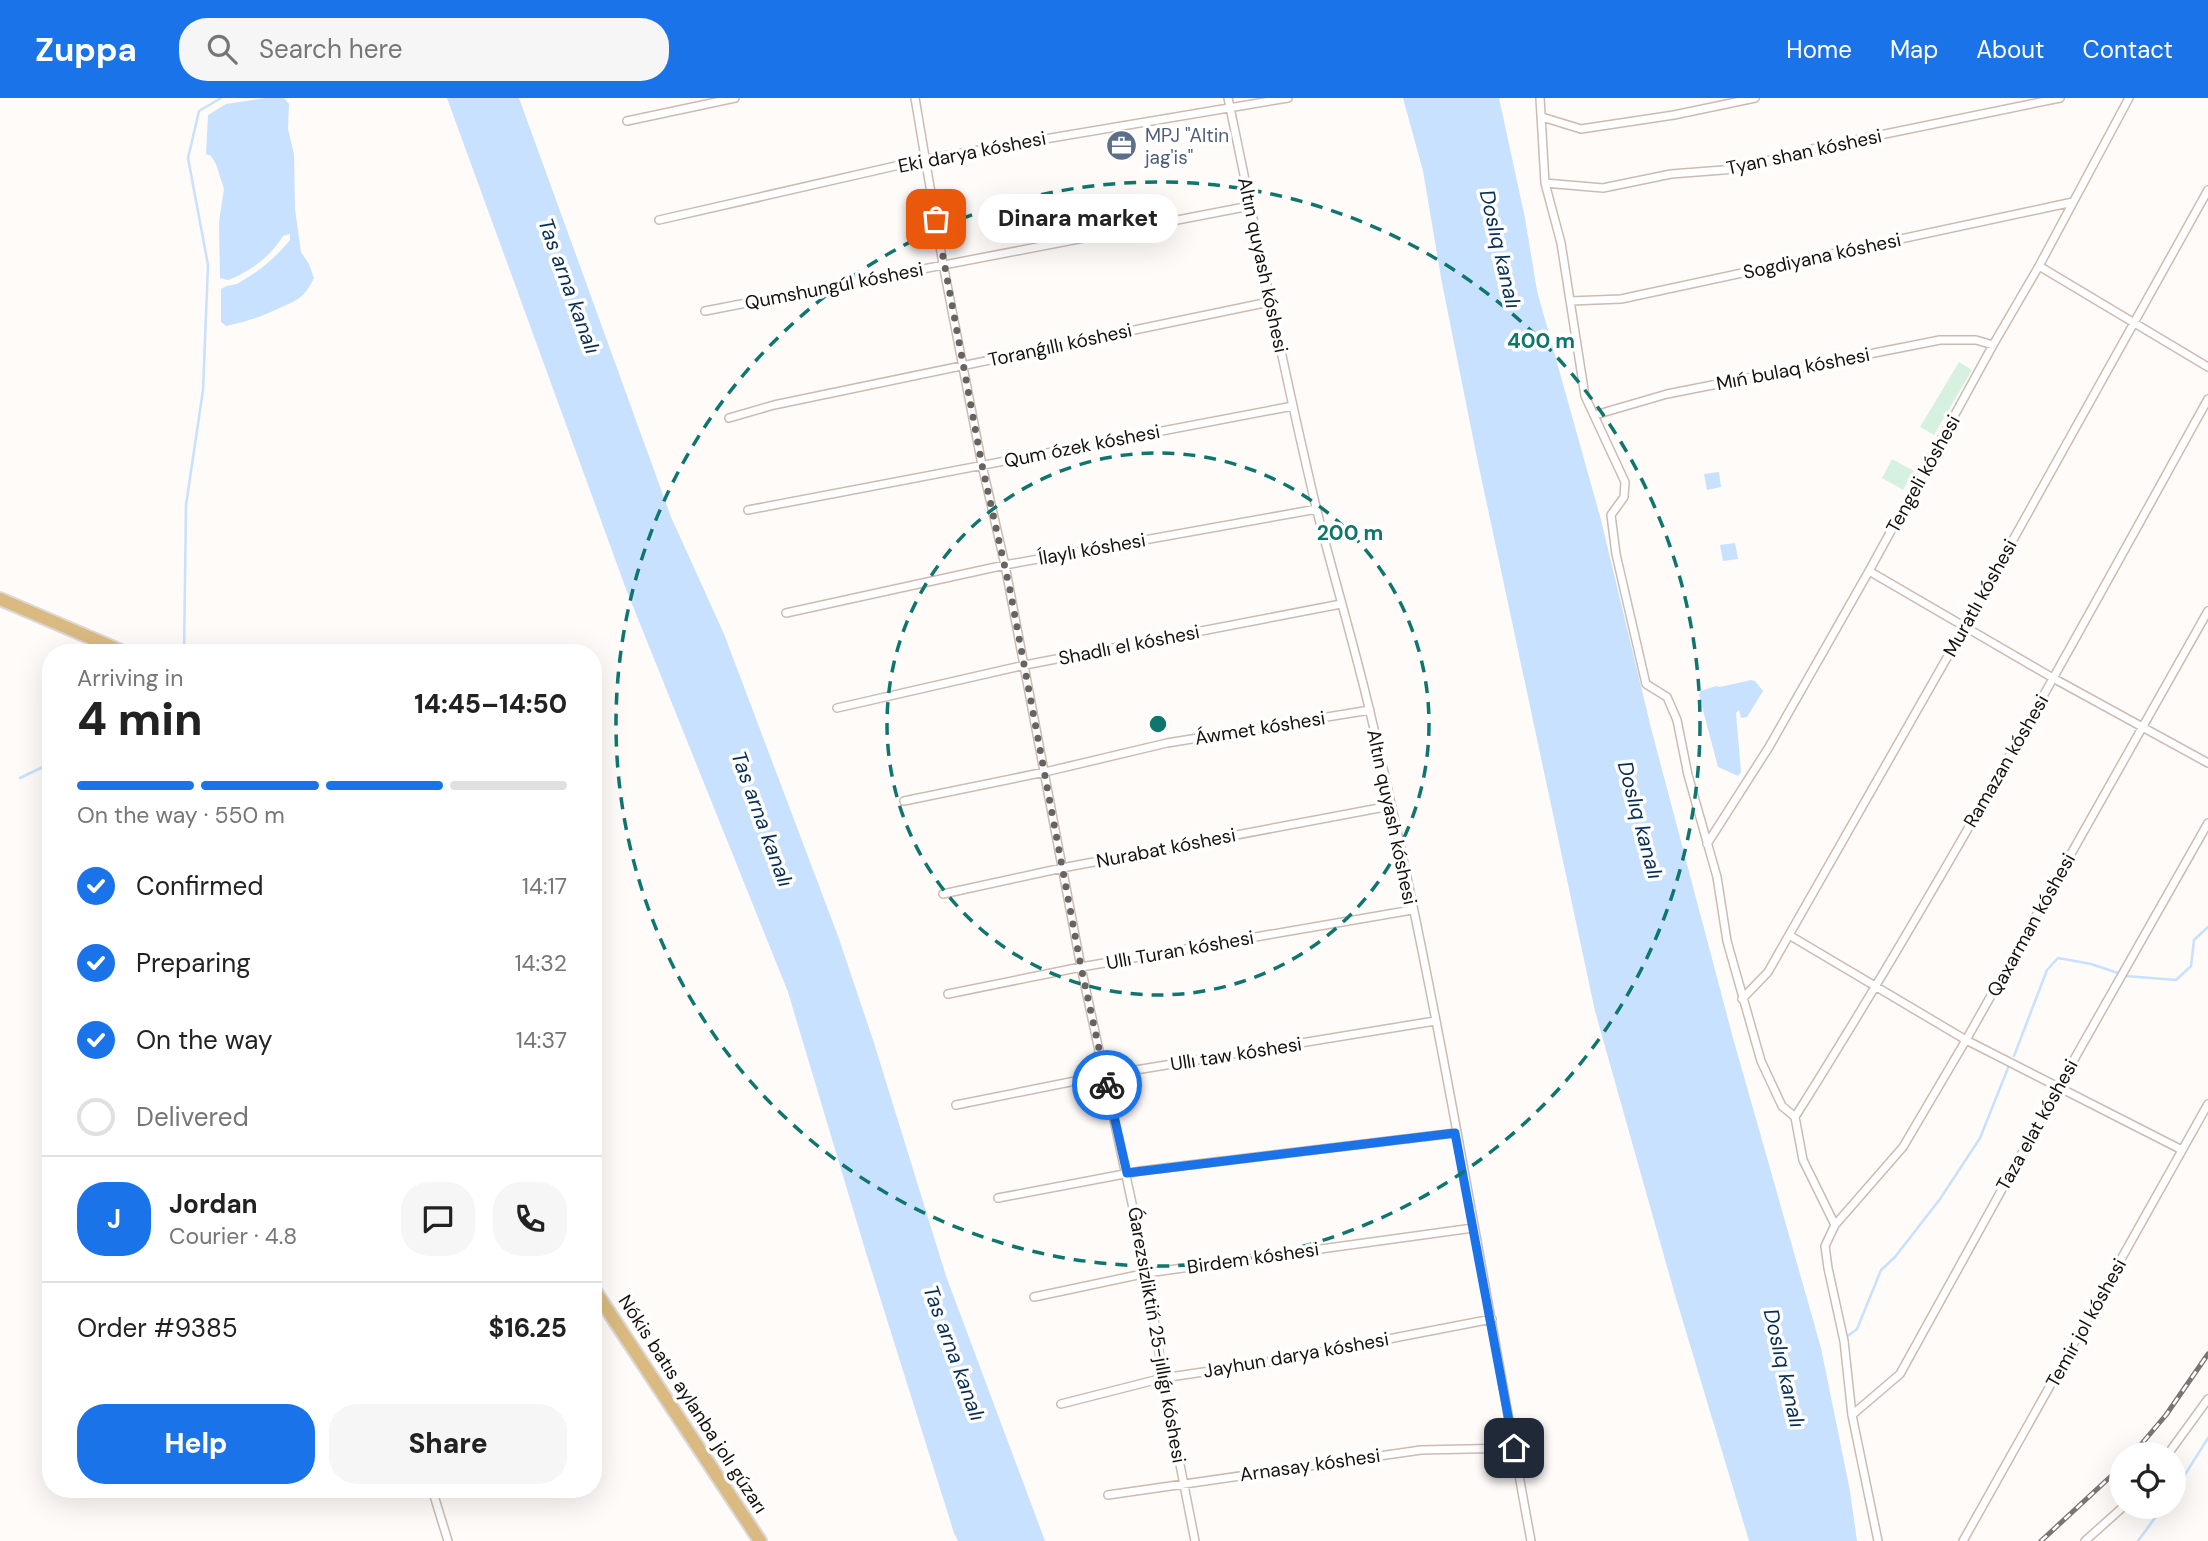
<!DOCTYPE html>
<meta charset="utf-8">
<style>
body{margin:0;font-family:"DM Sans",sans-serif;background:#f6f6f6;color:#222;height:100vh;display:flex;flex-direction:column;font-size:26px;white-space:nowrap}
*{box-sizing:border-box;margin:0}
p{font-size:23px;color:#767676}
.icon{flex:none;width:38px;height:38px;fill:none;stroke:currentColor;stroke-width:2;stroke-linecap:round;stroke-linejoin:round}
.map{position:relative;flex:1;overflow:hidden}
.side{position:absolute;left:42px;top:546px;width:560px;height:854px;display:flex;flex-direction:column;background:#fff;border-radius:28px;box-shadow:0 7px 28px #0002}
.side>*{flex:none}
.controls{position:absolute;left:2109px;top:1344px;display:grid;gap:14px}
.controls a{display:grid;place-items:center;width:77px;height:77px;border-radius:50%;background:#fff;box-shadow:0 7px 28px #0002;font-size:35px}
.pin{position:absolute;display:grid;place-items:center;width:60px;height:60px;color:#fff;margin:-30px;border-radius:14px;box-shadow:0 4px 10px #0006}
.courier{position:absolute;display:grid;place-items:center;width:70px;height:70px;margin:-35px;border:5px solid #1a73e8;border-radius:50%;background:#fff;color:#222;box-shadow:0 2px 9px #0007}
.bubble{position:absolute;height:49px;border-radius:24px;background:#fff;box-shadow:0 7px 28px #0002;font-size:23px;font-weight:800;line-height:49px;text-align:center}
.summary em{font-style:normal;font-weight:800}
.summary div{display:flex;flex-direction:column-reverse}
.summary{display:flex;align-items:center;justify-content:space-between;height:119px;padding:0 35px}
h1{font-size:46px;font-weight:800;line-height:52px}
.bar{display:grid;grid-template-columns:repeat(4,1fr);gap:10px 7px;align-content:center;height:84px;padding:0 35px}
.bar i{height:9px;border-radius:5px;background:#e0e0e0}
.bar .on{background:#1a73e8}
.bar p{grid-column:span 4}
.line{display:flex;align-items:center;gap:18px;padding:0 35px;border-top:2px solid #e0e0e0}
.line div{flex:1}
.round{display:grid;place-items:center;flex:none;width:74px;height:74px;border-radius:28px;background:#f6f6f6}
ol{padding:0 35px;list-style:none}
li{display:flex;align-items:center;gap:21px;height:77px}
li p{margin-inline-start:auto}
li .icon{padding:7px;border-radius:50%;background:#1a73e8;color:#fff;stroke-width:4}
li:last-child{color:#767676}
li i{width:38px;height:38px;border:4px solid #e0e0e0;border-radius:50%}
.button{display:flex;gap:14px;margin-top:auto;padding:14px 35px}
.button a{flex:1;height:80px;border-radius:28px;background:#1a73e8;color:#fff;font-size:28px;font-weight:800;line-height:80px;text-align:center}
.button a+a{background:#f6f6f6;color:#222}
header{display:flex;align-items:center;gap:42px;box-sizing:border-box;height:98px;padding:0 35px;background:#1a73e8;color:#fff}
header strong{font-size:33px}
nav{display:flex;gap:38px;margin-inline-start:auto;font-size:24px}
.search{width:490px;height:63px;background:#f6f6f6;display:flex;align-items:center;gap:18px;box-sizing:border-box;padding:0 24px;border-radius:28px;color:#767676;font-size:26px}
.map>svg:first-child{display:block}
.green{fill:#d7f1e0}
.water{fill:#c8e1fe}
.lines{fill:none;stroke-linecap:round;stroke-linejoin:round}
.stream{stroke:#c8e1fe;stroke-width:2.5}
.minor-casing{stroke:#ccbbb1;stroke-width:10}
.primary-casing{stroke:#dad9d8;stroke-width:16}
.minor{stroke:#fff;stroke-width:7}
.primary{stroke:#daba80;stroke-width:12}
.rail-casing{stroke:#797571;stroke-width:5}
.rail{stroke:#fff;stroke-width:2.5;stroke-dasharray:8;stroke-linecap:butt}
.done{stroke:#676360;stroke-width:7;stroke-dasharray:0 12.6}
.route{stroke:#1a73e8;stroke-width:9}
.ring{fill:none;stroke:#0f766e;stroke-width:3.5;stroke-dasharray:12 9}
.labels{text-anchor:middle;dominant-baseline:central;stroke-width:7;stroke-linejoin:round;paint-order:stroke}
.service-label{font-size:19px;fill:#4e5e75;stroke:#fff;text-anchor:start}
.street-label{font-size:19px;fill:#16110d;stroke:#fff}
.water-label{font-size:21px;font-style:italic;fill:#0a2e53;stroke:#fff}
.centre{fill:#0f766e;stroke:#fff;stroke-width:3.5}
.ring-label{font-size:21px;text-anchor:middle;font-weight:bold;fill:#0f766e;stroke:#fff;stroke-width:7;stroke-linejoin:round;paint-order:stroke}
</style>
<header>
<strong>Zuppa</strong>
<div class="search"><svg class="icon" aria-label="search" viewBox="0 0 24 24"><circle cx="10" cy="10" r="6"/><path d="M15 15l6 6"/></svg>Search here</div>
<nav><a>Home</a><a>Map</a><a>About</a><a>Contact</a></nav>
</header>
<div class="map">
<svg width="2208" height="1443" viewBox="0 0 2208 1443">
<rect width="100%" height="100%" fill="#fefbf9"/>
<path class="green" d="M1959,264L1972,272L1934,337L1920,329Z
M1892,361L1914,373L1903,392L1882,380Z"/>
<path class="water" d="M266,0H284L289,6L288,31L294,56L295,111L301,154L309,166L314,180C303,203 294,203 273,213C255,221 244,224 226,228L221,224V191C228,186 236,188 242,183C261,172 276,159 290,142V136L283,138C270,159 251,173 228,182L220,180L219,124L224,91L216,66L211,58L206,56L208,17L226,6Z
M447,0H519L671,419L724,536L838,838L874,945L946,1178L1045,1443H958L954,1435L867,1158L788,894L626,491Z
M1403,0H1499L1525,120L1537,193L1601,422L1651,630L1733,940L1821,1250L1850,1393L1857,1443H1749L1675,1197L1595,913L1476,355L1442,185L1423,73Z
M1719,374L1721,389L1707,392L1704,376Z
M1735,445L1738,461L1723,463L1720,447Z
M1751,582L1755,583L1763,593L1747,619L1741,620L1739,612L1736,615L1741,674L1738,678L1718,669L1699,597L1701,593L1716,588L1720,589Z"/>
<g class="lines">
<path class="stream" d="M184,555L186,407L203,292L208,167L188,60L199,13L221,0
M20,680L51,665
M2126,878L2176,882L2191,868L2194,842L2208,829
M2014,958L2047,872L2058,860L2091,866L2118,875
M1845,1240L1857,1231L1881,1172L1895,1159L1940,1101L1980,1040L2008,970
M2174,1394L2208,1340
M2138,1443L2163,1409"/>
<defs>
<path id="minor" d="M915,0L943,166L982,367L1005,467L1081,869L1147,1175L1163,1280L1195,1443
M1228,0C1257,138 1284,276 1317,413C1334,480 1354,546 1370,614C1435,887 1480,1166 1531,1443
M1540,0L1545,85L1561,145L1585,298L1625,384L1624,399L1611,417L1616,456L1646,586L1667,599L1677,622L1688,677L1717,779L1727,843L1761,963L1782,1008L1795,1019L1803,1062L1835,1127L1825,1148L1828,1170L1844,1243L1852,1317L1878,1443
M1542,19L1581,31L1674,17L1755,0
M627,23L735,0
M1545,85L1603,90L1671,76L1736,71L1812,51L2060,0
M659,122L926,61L1288,0
M2039,168L2208,269
M1570,203L1621,201L2073,104
M705,213L1250,108
M1595,317L1667,296L1940,242H1976L1993,247
M729,320L774,307L1269,204
M748,412L1293,308
M1869,473L2053,580L2208,665
M786,515L1005,467L1317,411
M837,610L1025,567L1341,506
M904,703L1045,674L1167,645L1370,612
M1707,746L1769,649L1869,473L1993,247L2039,168L2129,0
M943,796L1062,770L1390,708
M1789,837L1966,942L2182,1052
M948,896L1081,869L1412,812
M1742,901L1768,874L1965,528L2208,92
M956,1007L1105,977L1435,923
M1795,1019C1942,786 2074,543 2208,301
M998,1100L1140,1073L1455,1035
M1835,1127L1903,1049L1966,942L2208,513
M1034,1199L1147,1175L1473,1130
M1061,1306L1163,1280L1264,1265L1492,1221
M1852,1317L1900,1276L2059,988L2208,725
M2168,1356L2208,1301
M432,1391L448,1443
M1108,1397L1421,1352L1514,1350
M1963,1443L2208,1006
M2085,1443L2123,1409"/>
<path id="primary" d="M0,501L126,555
M593,1190L760,1443"/>
</defs>
<use href="#minor" class="minor-casing"/>
<use href="#primary" class="primary-casing"/>
<use href="#minor" class="minor"/>
<use href="#primary" class="primary"/>
<defs>
<path id="rail" d="M2133,1356L2166,1317L2208,1256
M2041,1443L2121,1369"/>
</defs>
<use href="#rail" class="rail-casing"/>
<use href="#rail" class="rail"/>
</g>
<g class="lines">
<path class="done" d="M936,121L982,367L1010,492L1081,869L1107,987"/>
<path class="route" d="M1107,987L1127,1075L1455,1035L1514,1350"/>
</g>
<g class="ring">
<circle cx="1158" cy="626" r="271"/>
<circle cx="1158" cy="626" r="542"/>
</g>
<defs>
<symbol id="office-disc" viewBox="-11 -11 22 22"><circle r="9.5" fill="#5c6f8a" stroke="#fff"/><path d="M-6-3h4V-5.5h4V-3h4V5H-6ZM-1-4.5V-3h2v-1.5ZM-6 0V1H6V0Z" fill="#fff"/></symbol>
</defs>
<g fill-rule="evenodd">
<use href="#office-disc" x="1104" y="30" width="35" height="35"/>
</g>
<g class="labels">
<g class="service-label">
<text x="1145" y="37">MPJ "Altin<tspan x="1145" dy="22">jag'is"</tspan></text>
</g>
<g class="street-label">
<text transform="translate(972 54) rotate(-11)">Eki darya kóshesi</text>
<text transform="translate(1804 54) rotate(-12)">Tyan shan kóshesi</text>
<text transform="translate(1822 158) rotate(-12)">Sogdiyana kóshesi</text>
<text transform="translate(1263 167) rotate(78)">Altın quyash kóshesi</text>
<text transform="translate(834 188) rotate(-11)">Qumshungúl kóshesi</text>
<text transform="translate(1060 247) rotate(-12)">Toranǵıllı kóshesi</text>
<text transform="translate(1793 271) rotate(-11)">Mıń bulaq kóshesi</text>
<text transform="translate(1082 348) rotate(-11)">Qum ózek kóshesi</text>
<text transform="translate(1923 376) rotate(-61)">Tengeli kóshesi</text>
<text transform="translate(1092 451) rotate(-10)">Ílaylı kóshesi</text>
<text transform="translate(1980 500) rotate(-61)">Muratlı kóshesi</text>
<text transform="translate(1129 547) rotate(-11)">Shadlı el kóshesi</text>
<text transform="translate(1260 630) rotate(-9)">Áwmet kóshesi</text>
<text transform="translate(2006 663) rotate(-60)">Ramazan kóshesi</text>
<text transform="translate(1392 719) rotate(78)">Altın quyash kóshesi</text>
<text transform="translate(1166 750) rotate(-11)">Nurabat kóshesi</text>
<text transform="translate(2031 827) rotate(-61)">Qaxarman kóshesi</text>
<text transform="translate(1180 852) rotate(-10)">Ullı Turan kóshesi</text>
<text transform="translate(1236 956) rotate(-9)">Ullı taw kóshesi</text>
<text transform="translate(2037 1027) rotate(-61)">Taza elat kóshesi</text>
<text transform="translate(1253 1160) rotate(-8)">Birdem kóshesi</text>
<text transform="translate(2086 1225) rotate(-61)">Temir jol kóshesi</text>
<text transform="translate(1157 1237) rotate(80)">Ǵarezsizliktiń 25-jıllıǵı kóshesi</text>
<text transform="translate(1296 1257) rotate(-10)">Jayhun darya kóshesi</text>
<text transform="translate(693 1306) rotate(57)">Nókis batıs aylanba jolı gúzarı</text>
<text transform="translate(1310 1367) rotate(-8)">Arnasay kóshesi</text>
</g>
<g class="water-label">
<text transform="translate(1500 151) rotate(77)">Doslıq kanalı</text>
<text transform="translate(569 188) rotate(70)">Tas arna kanalı</text>
<text transform="translate(762 721) rotate(70)">Tas arna kanalı</text>
<text transform="translate(1640 722) rotate(75)">Doslıq kanalı</text>
<text transform="translate(954 1255) rotate(70)">Tas arna kanalı</text>
<text transform="translate(1784 1270) rotate(77)">Doslıq kanalı</text>
</g>
</g>
<circle cx="1158" cy="626" r="10" class="centre"/>
<g class="ring-label">
<text x="1541" y="250">400 m</text>
<text x="1350" y="442">200 m</text>
</g>
</svg>
<div class="controls">
<a><svg class="icon" aria-label="locate" viewBox="0 0 24 24"><circle cx="12" cy="12" r="6"/><path d="M12 2v4M12 18v4M2 12h4M18 12h4"/></svg></a>
</div>
<div class="pin" style="left:936px;top:121px;background:#ea580c"><svg class="icon" aria-label="bag" viewBox="0 0 24 24"><path d="M5 8h14l-1 12H6zM9 8a3 3 0 0 1 6 0"/></svg></div>
<div class="pin" style="left:1514px;top:1350px;background:#1f2937"><svg class="icon" aria-label="home" viewBox="0 0 24 24"><path d="M3 11l9-7 9 7M6 9v11h12V9"/></svg></div>
<div class="courier" style="left:1107px;top:987px"><svg class="icon" aria-label="bike" viewBox="0 0 24 24"><circle cx="6" cy="16" r="4"/><circle cx="18" cy="16" r="4"/><path d="M6 16l4-8h5l3 8M10 8l3 8H6M13 5h3"/></svg></div>
<div class="bubble" style="left:978px;top:96px;width:200px">Dinara market</div>
<section class="side">
<div class="summary"><div><h1>4 min</h1><p>Arriving in</p></div><em>14:45–14:50</em></div>
<div class="bar"><i class="on"></i><i class="on"></i><i class="on"></i><i></i><p>On the way · 550 m</p></div>
<ol>
<li><svg class="icon" aria-label="check" viewBox="0 0 24 24"><path d="M5 12l5 5 9-10"/></svg>Confirmed<p>14:17</p></li>
<li><svg class="icon" aria-label="check" viewBox="0 0 24 24"><path d="M5 12l5 5 9-10"/></svg>Preparing<p>14:32</p></li>
<li><svg class="icon" aria-label="check" viewBox="0 0 24 24"><path d="M5 12l5 5 9-10"/></svg>On the way<p>14:37</p></li>
<li><i></i>Delivered</li>
</ol>
<div class="line" style="height:126px"><b class="round" style="background:#1a73e8;color:#fff">J</b><div><b>Jordan</b><p>Courier · 4.8</p></div><a class="round"><svg class="icon" aria-label="chat" viewBox="0 0 24 24"><path d="M4 5h16v11H9l-5 4z"/></svg></a><a class="round"><svg class="icon" aria-label="phone" viewBox="0 0 24 24"><path d="M5 4h4l2 5-3 2q2 4 5 5l2-3 5 2v4C11 20 4 13 5 4z"/></svg></a></div>
<div class="line" style="height:91px"><div>Order #9385</div><b>$16.25</b></div>
<div class="button"><a>Help</a><a>Share</a></div>
</section>
</div>
